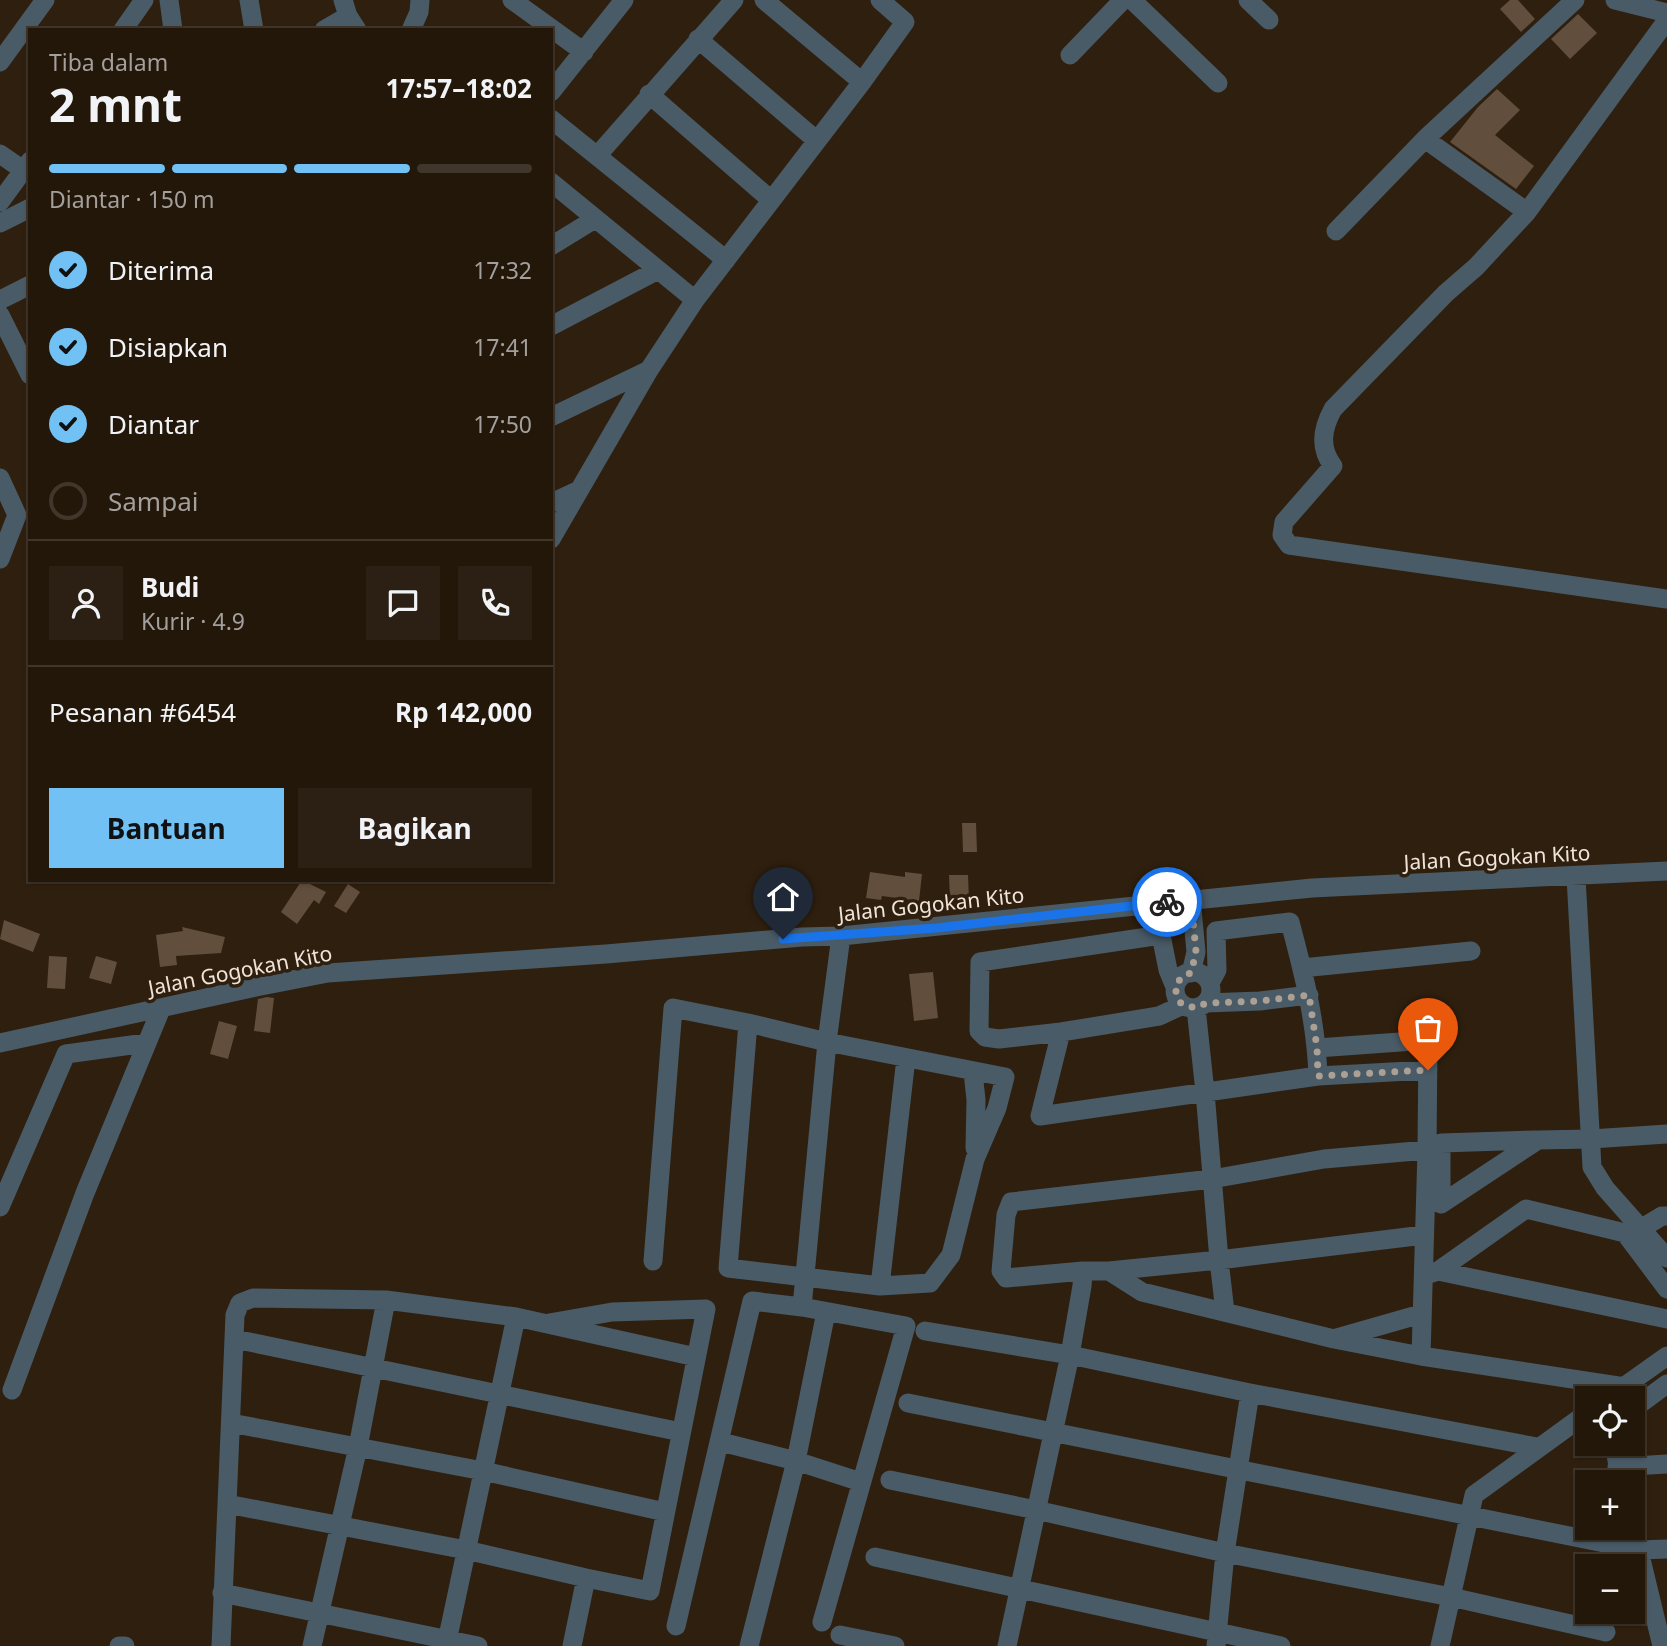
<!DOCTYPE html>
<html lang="id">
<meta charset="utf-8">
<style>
body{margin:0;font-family:"Noto Sans",sans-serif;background:#2b2013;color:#f1f3f6;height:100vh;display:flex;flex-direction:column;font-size:26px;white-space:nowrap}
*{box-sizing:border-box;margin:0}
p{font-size:23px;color:#a39f9c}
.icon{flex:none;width:38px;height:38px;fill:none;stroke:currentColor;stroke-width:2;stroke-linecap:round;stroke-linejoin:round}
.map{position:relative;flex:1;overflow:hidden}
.panel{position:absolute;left:28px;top:28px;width:525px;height:854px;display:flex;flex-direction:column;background:#23170a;border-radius:0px;box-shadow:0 2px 5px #0004,0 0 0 2px #40362b}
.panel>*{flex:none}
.tools{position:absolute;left:1575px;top:1386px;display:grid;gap:14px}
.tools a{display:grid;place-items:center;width:70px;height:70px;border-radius:0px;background:#23170a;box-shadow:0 2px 5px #0004,0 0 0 2px #40362b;font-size:35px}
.pin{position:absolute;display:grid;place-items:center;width:60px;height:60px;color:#fff;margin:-72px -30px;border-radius:50% 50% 50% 0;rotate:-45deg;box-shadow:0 0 7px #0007}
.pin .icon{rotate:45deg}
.courier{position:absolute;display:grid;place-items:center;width:70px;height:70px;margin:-35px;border:5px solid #1a73e8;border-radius:50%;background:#fff;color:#222;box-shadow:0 2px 9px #0007}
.overview em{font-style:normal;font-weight:700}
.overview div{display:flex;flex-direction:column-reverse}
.overview{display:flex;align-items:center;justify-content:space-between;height:119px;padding:0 21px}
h1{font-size:46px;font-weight:700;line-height:52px}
.bar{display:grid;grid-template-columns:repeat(4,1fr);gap:10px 7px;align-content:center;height:84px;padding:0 21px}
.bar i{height:9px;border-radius:5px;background:#40362b}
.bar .on{background:#71c1f5}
.bar p{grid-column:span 4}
.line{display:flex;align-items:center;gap:18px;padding:0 21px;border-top:2px solid #40362b}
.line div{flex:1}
.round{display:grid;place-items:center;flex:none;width:74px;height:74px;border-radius:0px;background:#2b2013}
ol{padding:0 21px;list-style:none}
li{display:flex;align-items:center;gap:21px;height:77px}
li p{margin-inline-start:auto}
li .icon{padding:7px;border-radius:50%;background:#71c1f5;color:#111;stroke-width:4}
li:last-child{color:#a39f9c}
li i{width:38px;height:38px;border:4px solid #40362b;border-radius:50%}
.button{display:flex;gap:14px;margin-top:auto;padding:14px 21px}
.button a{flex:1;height:80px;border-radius:0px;background:#71c1f5;color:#111;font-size:28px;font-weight:700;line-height:80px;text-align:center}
.button a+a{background:#2b2013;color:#f1f3f6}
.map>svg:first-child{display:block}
.building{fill:#614e3c}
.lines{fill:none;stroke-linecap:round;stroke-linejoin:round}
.street{stroke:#495b67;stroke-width:19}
.done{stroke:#ac9f93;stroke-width:7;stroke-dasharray:0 12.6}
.route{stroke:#1a73e8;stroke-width:9}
.labels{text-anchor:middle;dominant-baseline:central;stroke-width:7;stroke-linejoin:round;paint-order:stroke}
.street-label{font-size:21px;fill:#f0e4da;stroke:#2f1f0e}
</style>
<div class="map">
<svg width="1667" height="1646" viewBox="0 0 1667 1646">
<rect width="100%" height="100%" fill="#2f1f0e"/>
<path class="building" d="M1510,0H1518L1535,19L1521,32L1500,9Z
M1578,14L1597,33L1570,59L1551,39Z
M1497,89L1520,110L1495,135L1534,166L1516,189L1450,142L1478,107Z
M962,823H976L977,852H963Z
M870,872L905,877V872L922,874L919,901L882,896L881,900L866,898Z
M949,875H968L969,900H950Z
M302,880L326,892L319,904L314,900L297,924L281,912Z
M348,884L360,892L346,913L334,906Z
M4,920L40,934L33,952L0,939Z
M182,927L225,937L221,953L176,956L177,965L160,967L156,935L183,931Z
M49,956L67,957L65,989L47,988Z
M96,956L117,962L111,984L89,978Z
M933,972L938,1018L914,1021L909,974Z
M267,997L274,998L270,1033L254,1031L258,999Z
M219,1021L237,1026L228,1059L210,1054Z"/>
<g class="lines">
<path class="street" d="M169,0L173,30
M249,0L254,30
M343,0L348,16L357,30
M512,0L584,52
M764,0L862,82
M1132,0L1218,83
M1248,0L1269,20
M1615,0L1667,13
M123,30L144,0
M324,30L348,16
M411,30L419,12L420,0
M698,39L816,140
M1070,55L1123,0
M0,62L45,0
M551,92L624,0
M649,94L771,200
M551,119L726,260
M1425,139L1527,212L1667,20
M0,154L23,170
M597,156L734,0
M551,182L695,300
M0,202L30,161
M1527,212L1476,267L1446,293L1333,409C1322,429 1319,448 1333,466L1284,522L1282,535L1289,545L1667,599
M0,223L30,208
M1336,231L1425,139L1575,0
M551,246L595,219
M0,300L30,285
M0,315L30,375
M551,326L658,270
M551,417L649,370
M0,478L17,515L0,559
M551,503L579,490
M551,539L649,370L695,300L862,82L905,22L880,0
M1576,877L1592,1167L1605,1188L1667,1258
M1191,899L1196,952L1191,973
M1302,968L1471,951
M1175 990a18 18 0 1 1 36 0a18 18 0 1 1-36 0Z
M1175,987L1168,970L1161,935L980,962L979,1031L985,1037L999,1039L1061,1032L1159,1016L1183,1005
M1206,1003L1260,1001L1309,995
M1061,1032L1040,1116L1318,1076C1316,1021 1304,975 1290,922L1216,931L1217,970L1210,983
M0,1043L256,987L328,973L606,954L802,937L841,936L1312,888L1667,871
M1317,1048L1428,1040L1427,1150L1421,1356
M973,1072L976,1100L975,1148
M1318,1076L1428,1070
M1441,1204L1538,1140L1591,1139L1667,1134
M1441,1204V1143L1536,1140
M0,1207L66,1054L146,1043
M1642,1228L1662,1216H1667
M653,1261L673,1008L748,1023L728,1268L880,1286L930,1283L951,1255L975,1159L997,1108L1005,1077L827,1042L748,1023
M1083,1271L1006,1278L1001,1271L1006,1215L1011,1202L1212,1179L1324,1159L1427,1150
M1109,1271L1142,1292L1334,1339L1421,1356L1625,1387
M1438,1271L1526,1209L1625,1233L1667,1289
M1432,1273L1438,1271L1667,1319
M880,1286L906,1058
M802,1307L906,1326L822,1622
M1225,1312L1219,1260L1424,1235
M925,1331L1070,1355L1250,1393L1537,1447
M1337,1338L1421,1314
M235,1339L681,1432
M12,1390L85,1193L161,1009
M1250,1393L1225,1553L1451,1597L1606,1632
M1608,1398L1667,1356
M908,1403L1639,1550L1667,1549
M1633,1409L1667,1384
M231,1423L483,1471L665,1512
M721,1442L796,1461L861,1482
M1614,1444L1621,1482
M1617,1467L1667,1464
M890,1480L1036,1510L1225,1553L1216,1646
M227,1504L466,1550L586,1578L650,1591L706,1309L612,1312L549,1323
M1633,1526L1662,1646
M875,1557L1281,1646
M222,1593L478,1646
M676,1626L752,1301L802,1307L827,1042L841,936
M840,1635L895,1646
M119,1646H125
M221,1646L235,1315L240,1303L253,1298L386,1300L516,1317L696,1357
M312,1646L358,1447L386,1300
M446,1646L516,1317
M572,1646L586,1578
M749,1646L796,1461L826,1312
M1007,1646L1070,1355L1082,1286L1083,1271H1109L1219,1260L1205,1092L1196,1008
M1440,1646L1474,1495L1587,1413"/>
</g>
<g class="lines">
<path class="done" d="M1167,902L1191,899L1196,952L1191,973L1182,976L1175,987L1178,1000L1183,1005L1196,1008L1206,1003L1260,1001L1309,995L1317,1048L1318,1076L1428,1070"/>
<path class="route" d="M783,939L936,928L1167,902"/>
</g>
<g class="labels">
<g class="street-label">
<text transform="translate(1497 857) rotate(-3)">Jalan Gogokan Kito</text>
<text transform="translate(931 904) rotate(-6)">Jalan Gogokan Kito</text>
<text transform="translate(240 970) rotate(-11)">Jalan Gogokan Kito</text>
</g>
</g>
</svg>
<div class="tools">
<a><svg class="icon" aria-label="locate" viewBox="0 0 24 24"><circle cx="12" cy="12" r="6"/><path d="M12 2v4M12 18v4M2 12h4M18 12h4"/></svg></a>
<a>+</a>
<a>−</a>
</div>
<div class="pin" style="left:1428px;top:1070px;background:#ea580c"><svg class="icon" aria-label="bag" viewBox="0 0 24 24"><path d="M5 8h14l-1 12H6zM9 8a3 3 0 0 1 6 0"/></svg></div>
<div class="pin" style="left:783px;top:939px;background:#1f2937"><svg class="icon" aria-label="home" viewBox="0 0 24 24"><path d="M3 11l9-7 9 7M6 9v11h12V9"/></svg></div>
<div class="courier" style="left:1167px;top:902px"><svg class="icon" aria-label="bike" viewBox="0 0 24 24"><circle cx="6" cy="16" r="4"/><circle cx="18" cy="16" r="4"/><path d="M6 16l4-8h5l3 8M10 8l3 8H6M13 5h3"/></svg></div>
<section class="panel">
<div class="overview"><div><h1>2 mnt</h1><p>Tiba dalam</p></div><em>17:57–18:02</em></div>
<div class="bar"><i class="on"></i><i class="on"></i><i class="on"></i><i></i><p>Diantar · 150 m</p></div>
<ol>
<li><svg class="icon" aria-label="check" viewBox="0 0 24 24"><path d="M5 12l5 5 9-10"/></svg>Diterima<p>17:32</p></li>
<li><svg class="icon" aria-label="check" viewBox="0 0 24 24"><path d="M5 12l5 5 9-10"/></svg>Disiapkan<p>17:41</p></li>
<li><svg class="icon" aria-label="check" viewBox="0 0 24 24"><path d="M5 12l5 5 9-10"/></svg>Diantar<p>17:50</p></li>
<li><i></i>Sampai</li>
</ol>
<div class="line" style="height:126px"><a class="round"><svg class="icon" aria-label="person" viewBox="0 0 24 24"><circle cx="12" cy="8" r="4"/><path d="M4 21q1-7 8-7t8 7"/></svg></a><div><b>Budi</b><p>Kurir · 4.9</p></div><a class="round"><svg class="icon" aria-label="chat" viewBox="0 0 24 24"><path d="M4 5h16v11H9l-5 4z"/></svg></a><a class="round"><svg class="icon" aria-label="phone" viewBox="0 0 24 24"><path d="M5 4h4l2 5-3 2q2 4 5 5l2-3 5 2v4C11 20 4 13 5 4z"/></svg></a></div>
<div class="line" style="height:91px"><div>Pesanan #6454</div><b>Rp 142,000</b></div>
<div class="button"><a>Bantuan</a><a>Bagikan</a></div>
</section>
</div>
